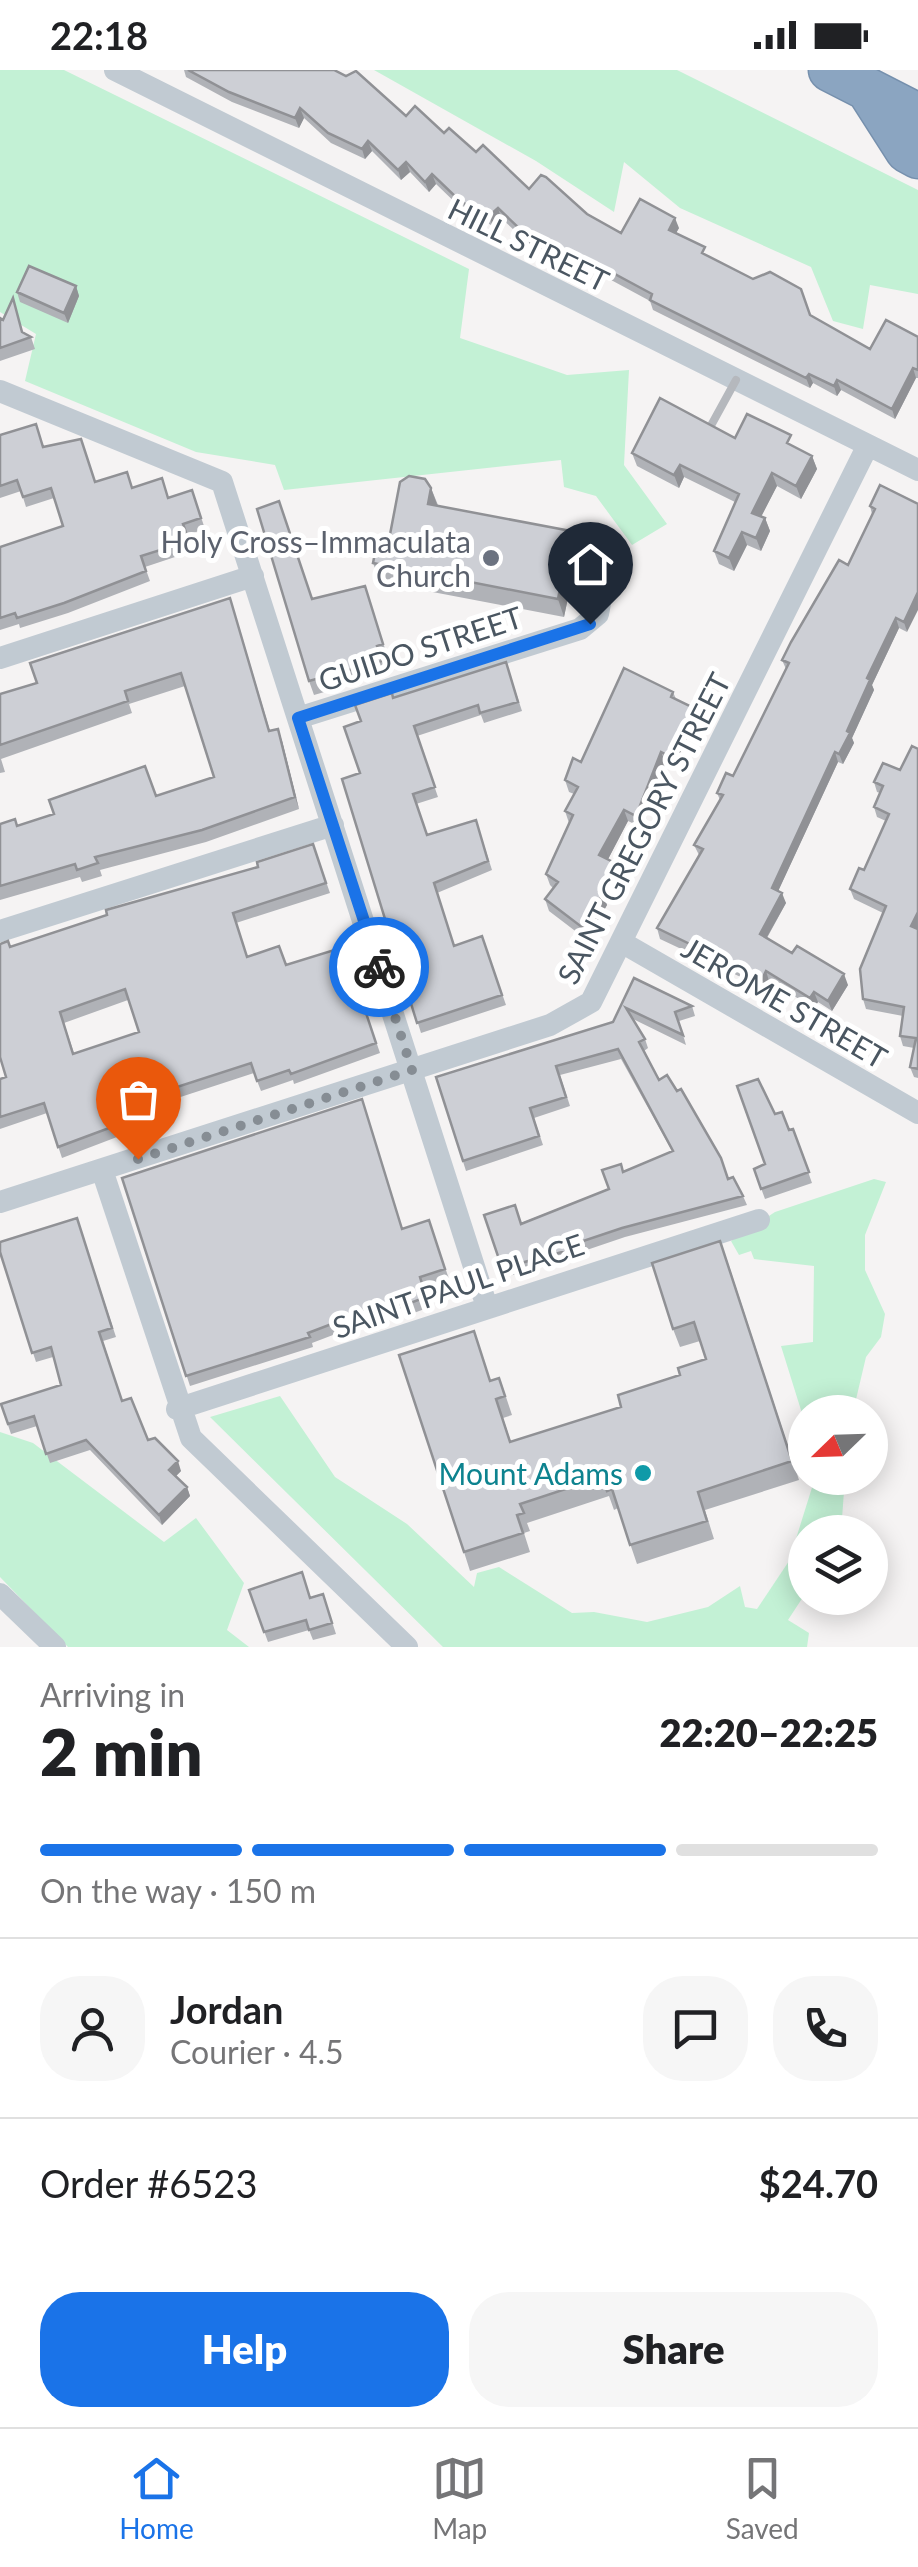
<!DOCTYPE html>
<meta charset="utf-8">
<style>
body{margin:0;font-family:Lato,sans-serif;background:#f6f6f6;color:#202124;height:100vh;display:flex;flex-direction:column;font-size:38px;white-space:nowrap}
*{box-sizing:border-box;margin:0}
p{font-size:32px;color:#757577}
.icon{flex:none;width:55px;height:55px;fill:none;stroke:currentColor;stroke-width:2;stroke-linecap:round;stroke-linejoin:round}
.map{position:relative;height:1577px;overflow:hidden}
.details{display:flex;flex-direction:column;background:#fff;flex:1}
.details>*{flex:none}
.needle{width:65px;rotate:247deg}
.buttons{position:absolute;left:788px;top:1325px;display:grid;gap:20px}
.buttons a{display:grid;place-items:center;width:100px;height:100px;border-radius:50%;background:#fff;box-shadow:0 5px 25px #0003;font-size:50px}
.pin{position:absolute;display:grid;place-items:center;width:85px;height:85px;color:#fff;margin:-102px -42px;border-radius:50% 50% 50% 0;rotate:-45deg;box-shadow:0 0 10px #0007}
.pin .icon{rotate:45deg}
.courier{position:absolute;display:grid;place-items:center;width:100px;height:100px;margin:-50px;border:8px solid #1a73e8;border-radius:50%;background:#fff;color:#222;box-shadow:0 2px 12px #0007}
.overview em{font-style:normal;font-weight:800}
.overview div{display:flex;flex-direction:column-reverse}
.overview{display:flex;align-items:center;justify-content:space-between;height:170px;padding:0 40px}
h1{font-size:65px;font-weight:800;line-height:75px}
.bar{display:grid;grid-template-columns:repeat(4,1fr);gap:15px 10px;align-content:center;height:120px;padding:0 40px}
.bar i{height:12px;border-radius:8px;background:#e0e0e0}
.bar .active{background:#1a73e8}
.bar p{grid-column:span 4}
.line{display:flex;align-items:center;gap:25px;padding:0 40px;border-top:2px solid #e0e0e0}
.line div{flex:1}
.round{display:grid;place-items:center;flex:none;width:105px;height:105px;border-radius:40px;background:#f6f6f6}
.button{display:flex;gap:20px;margin-top:auto;padding:20px 40px}
.button a{flex:1;height:115px;border-radius:40px;background:#1a73e8;color:#fff;font-size:40px;font-weight:800;line-height:115px;text-align:center}
.button a+a{background:#f6f6f6;color:#202124}
.status{display:flex;justify-content:space-between;align-items:center;height:70px;padding:0 50px;background:#fff;direction:ltr}
.status svg{height:28px;fill:currentColor}
.tabs{display:flex;justify-content:space-around;align-items:center;height:140px;border-top:2px solid #e0e0e0;background:#fff;font-size:28px;color:#757577}
.tabs a{display:grid;justify-items:center;gap:5px}
.tabs .active{color:#1a73e8}
.map>svg:first-child{display:block}
.green{fill:#c3f1d5}
.lines{fill:none;stroke-linecap:round;stroke-linejoin:round}
.highway-casing{stroke:#7690ad;stroke-width:45}
.street{stroke:#c1cad2;stroke-width:22}
.highway{stroke:#8ba5c1;stroke-width:42}
.rail{stroke:#b5b8bd;stroke-width:8}
.wall{fill:#b0b2b7;fill-rule:evenodd}
.shaded-wall{fill:#909195}
.building{fill:#cdcfd5;stroke:#909195;stroke-width:2.5;fill-rule:evenodd}
.done{stroke:#868d94;stroke-width:10;stroke-dasharray:0 18}
.route{stroke:#1a73e8;stroke-width:12}
.worship-dot{fill:#6b7280;stroke:#fff;stroke-width:4}
.culture-dot{fill:#0f9aa8;stroke:#fff;stroke-width:4}
.labels{text-anchor:middle;dominant-baseline:central;stroke-width:10;stroke-linejoin:round;paint-order:stroke}
.street-label{font-size:30px;fill:#4a5661;stroke:#fff}
.worship-label{font-size:30px;fill:#5b616d;stroke:#fff;text-anchor:end}
.culture-label{font-size:30px;fill:#0d838f;stroke:#fff;text-anchor:end}
</style>
<div class="status"><b>22:18</b><svg viewBox="0 0 49 12"><path d="M0 12V9h3v3zM5 12V6h3v6zM10 12V3h3v9zM15 12V0h3v12zM26 1h20v11H26zM47 4h2v5h-2z"/></svg></div>
<div class="map">
<svg width="918" height="1577" viewBox="0 0 918 1577">
<rect width="100%" height="100%" fill="#f5f3f3"/>
<path class="green" d="M0,0H64L469,199L460,268L567,305L629,300L624,395L667,454L632,475L596,426L564,417L561,390L284,420L275,395L196,382L25,311L36,264L0,242Z
M374,0H677L918,120V224L870,215L863,259L833,251L811,197L680,138L624,92L614,142L536,91Z
M874,1109L886,1112L865,1165V1200L885,1244L881,1267L866,1287L853,1342H805V1353L781,1276L813,1272L814,1196L754,1189L751,1181L739,1185L731,1171L775,1142Z
M280,1326L335,1407L407,1454L474,1517L477,1503L499,1497L572,1543L594,1542L647,1552L708,1537L740,1516L745,1537L757,1539L789,1491L815,1408H845L841,1462H805V1524L788,1550L809,1563L807,1577H443L210,1347Z
M0,1362L33,1373L164,1472L196,1448L244,1513L227,1560L249,1577H68L0,1507Z"/>
<g class="lines">
<defs>
<path id="highway" d="M830,0L918,45
M868,20L907,81L918,87"/>
</defs>
<use href="#highway" class="highway-casing"/>
<path class="street" d="M115,0L918,400
M0,321L222,412L487,1237
M0,588L253,506
M298,648L580,559L598,544L601,528
M0,861L333,755
M623,873L918,1043
M102,1100L191,1368L407,1577
M0,1132L550,955L591,932L868,375
M177,1339L759,1150
M0,1524L55,1577"/>
<use href="#highway" class="highway"/>
<path class="rail" d="M708,361L736,310"/>
</g>
<path class="wall" d="M184,0H334L406,46L444,63L529,119L587,144L621,163L679,158L676,163L708,186L870,279L918,267V308H916L895,349L841,320L837,326L813,313L810,318L653,240L650,231L600,204L528,173L501,148L493,156L464,141L436,114L429,122L410,102L401,110L372,81L365,89L331,73L304,48L299,58L232,32L186,7Z
M76,216L79,226L68,253L20,232L17,222Z
M13,228L23,263L31,267L35,279L0,291V248L3,250Z
M0,365L44,377L95,412L133,418L169,428L192,420L205,459L187,465L193,481L145,497L150,511L68,543L20,558L19,554L0,560V477L63,456L54,428L26,437L21,421L0,428Z
M735,368L795,377L812,386L817,399L801,429L777,416L761,446L765,448L770,461L761,481L747,475L734,501L719,494L714,481L735,432L684,407L679,418L637,396L632,383Z
M880,415L907,562L899,558L872,615L874,620L852,668L854,673L843,694L838,692L778,821L786,833L767,868L848,915L832,941L818,932L814,938L769,911L766,919L660,869L657,858L699,785L694,775L720,730L717,723L733,706L786,599L782,590L848,495L872,444L870,436Z
M431,418L438,435L578,480L564,547L380,512L373,493Z
M365,516L388,588L382,590L387,604L314,625L309,611L312,529Z
M234,540L270,661L282,671L299,739L206,772L100,800L102,806L82,812L80,807L0,830V754L17,756L156,726L214,707L185,616L129,634L132,643L1,689L5,702L0,703V624L37,613Z
M506,592L522,641L484,653L481,645L417,666L438,727L416,734L427,765L476,750L492,800L437,823L454,876L482,866L506,935L421,963L342,709L360,703L361,651Z
M673,622L676,629L692,637L697,649L673,697L666,694L641,757L628,751L608,789L617,803L605,830L607,835L587,870L549,841L545,829L553,818L550,815L546,804L569,753L565,741L574,724L569,722L565,710L581,692Z
M918,679V1008L914,1007L910,997L914,978L903,976L900,966L903,946L866,939L863,929L883,843L854,829L850,819L864,800L886,751L877,747L874,737L880,723L877,722L874,712L900,700Z
M313,774L330,823L236,853L247,887L286,895L344,877L380,983L294,1014L293,1010L261,1021L254,1003L153,1036L156,1048L149,1050L151,1054L62,1088L47,1043L0,1059V1009L6,1007L10,877L258,797ZM128,930L139,962L74,983L64,953Z
M634,908L692,936L695,946L679,951L686,975L633,949L645,969L648,978L644,981L659,1010L728,1109L743,1126L747,1135L625,1167L569,1186L570,1190L505,1207L484,1145L521,1153L609,1119L623,1102L672,1081L621,989L560,1005L570,1036L534,1048L543,1075L466,1101L436,1007L613,952Z
M793,1059L812,1113L765,1129L754,1099L765,1094L789,1060Z
M122,1108L403,1159L429,1150L449,1209L424,1217L430,1237L411,1244L409,1236L312,1273L313,1277L190,1316Z
M77,1148L116,1267L103,1271L122,1331L148,1370L181,1401L176,1406L187,1417L190,1426L162,1455L90,1380L50,1393L37,1356L11,1364L1,1334L61,1315L53,1287L36,1292L0,1182Z
M727,1190L799,1410L705,1440L714,1469L637,1494L618,1438L614,1440L609,1426L527,1453L530,1461L524,1463L530,1482L470,1501L464,1482L491,1311L499,1308L506,1327L512,1345L503,1348L511,1372L621,1337L680,1305L706,1289L700,1271L680,1277L673,1259Z
M249,1520L311,1528L323,1524L336,1564L313,1570L309,1560L268,1572Z"/>
<path class="shaded-wall" d="M300,38L304,48L299,58L295,48Z
M368,71L372,81L365,89L362,79Z
M406,92L410,102L401,110L398,100Z
M432,104L436,114L429,122L425,112Z
M498,138L501,148L493,156L489,146Z
M675,148L679,158L672,170L669,160Z
M76,216L79,226L68,253L64,243Z
M913,298L916,308L895,349L892,339Z
M809,304L813,313L810,318L806,308Z
M837,310L841,320L837,326L834,316Z
M812,386L817,399L801,429L796,416Z
M680,395L684,407L679,418L674,405Z
M772,403L777,416L757,455L752,443Z
M431,418L438,437L428,434Z
M765,448L770,461L761,481L756,468Z
M571,461L578,480L564,547L558,529Z
M742,462L747,475L734,501L729,488Z
M918,522V540L907,562L904,552Z
M896,548L899,558L872,615L874,620L852,668L854,673L843,694L839,684L847,661L867,608Z
M692,637L697,649L673,697L669,686Z
M278,659L282,671L299,739L295,727Z
M661,682L666,694L641,757L636,746Z
M835,682L838,692L775,828L772,818Z
M624,740L628,751L604,797L599,785Z
M613,792L617,803L605,830L607,835L587,870L583,858Z
M782,823L786,833L763,874L760,864Z
M918,842V860L911,856Z
M766,901L769,911L766,919L762,909Z
M844,904L848,915L832,941L828,931Z
M814,922L818,932L814,938L810,928Z
M178,1391L181,1401L172,1410L169,1400Z
M187,1417L190,1426L162,1455L159,1445Z"/>
<path class="building" d="M188,0H334L346,6L356,1L406,46L415,36L444,63L449,58L476,82L483,75L529,119L541,105L546,107L587,144L621,163L640,129L675,148L669,160L705,177L702,183L753,209L770,202L801,219L810,245L870,279L886,250L918,267V300L913,298L892,339L837,310L834,316L809,304L806,308L650,230L652,224L596,194L524,163L498,138L489,146L460,131L432,104L425,112L406,92L398,100L368,71L362,79L328,63L300,38L295,48L229,22Z
M29,196L76,216L64,243L17,222Z
M13,228L22,262L31,267L0,278V248L3,250Z
M660,328L735,368L747,344L791,365L787,373L812,386L796,416L772,403L752,443L765,448L756,468L742,462L729,488L714,481L739,424L680,395L674,405L632,383Z
M36,354L43,377L81,369L95,412L127,402L132,418L162,408L168,428L192,420L201,448L183,454L189,471L141,486L146,501L64,533L17,548L15,543L0,548V477L63,456L51,418L23,427L17,410L0,416V365Z
M409,406L425,409L431,418L428,434L571,461L558,529L373,493L377,473L388,475L400,412Z
M880,415L918,434V522L904,552L896,548L867,608L870,610L847,661L850,663L839,684L835,682L772,818L782,823L760,864L792,883L797,876L844,904L828,931L814,922L810,928L766,901L762,909L657,858L703,779L694,775L723,725L717,723L726,703L733,706L789,593L782,590L791,572L839,490L848,495L875,439L870,436Z
M279,431L312,529L365,516L383,574L377,576L382,591L309,611L257,439Z
M230,528L269,661L278,659L295,727L202,760L95,787L98,793L77,800L75,794L0,816V754L15,749L17,756L54,744L49,730L145,696L156,726L214,707L181,603L125,621L128,631L0,675V624L37,613L30,593Z
M506,592L518,632L480,643L478,635L414,656L435,717L413,724L427,765L476,750L488,791L434,813L454,876L482,866L502,925L417,953L342,709L360,703L344,657L361,651L355,635L392,623L393,628Z
M624,598L673,622L671,627L692,637L669,686L661,682L636,746L624,740L599,785L613,792L599,821L603,824L583,858L545,829L558,812L546,804L573,745L565,741L578,717L565,710L573,688L581,692Z
M912,676L918,679V842L911,856L918,859V999L910,997L916,968L900,966L904,937L863,929L860,899L886,836L850,819L859,798L864,800L889,744L874,737L883,716L874,712L883,693L900,700Z
M313,774L326,813L233,843L247,887L279,876L286,895L344,877L376,973L291,1004L289,1000L257,1011L251,993L149,1026L153,1037L146,1040L147,1044L58,1077L44,1033L0,1047V1009L6,1007L0,987V874L8,871L10,877L107,845L106,840L258,797L257,792ZM125,919L139,962L73,984L60,942Z
M634,908L692,936L675,942L683,965L626,938L645,969L639,972L659,1010L667,1005L677,1021L681,1019L721,1088L728,1109L733,1107L743,1126L622,1158L565,1177L566,1181L502,1198L484,1145L515,1135L521,1154L609,1119L602,1100L621,1094L623,1102L673,1081L618,979L556,996L566,1027L530,1038L539,1066L463,1091L436,1007L613,952Z
M758,1009L775,1044L782,1042L789,1060L793,1059L809,1102L761,1119L754,1099L765,1094L737,1016Z
M362,1029L402,1159L429,1150L445,1199L420,1207L426,1227L408,1234L405,1226L308,1263L310,1267L186,1306L122,1108Z
M77,1148L112,1258L99,1262L122,1331L131,1328L148,1370L155,1368L178,1391L169,1400L187,1417L159,1445L86,1370L46,1384L34,1346L8,1354L1,1334L61,1315L51,1277L32,1283L0,1182V1172Z
M720,1171L792,1391L698,1422L707,1451L630,1475L612,1419L607,1421L602,1407L520,1434L524,1443L517,1445L523,1463L464,1482L399,1285L474,1261L490,1311L499,1308L505,1326L496,1329L510,1372L621,1337L618,1325L680,1305L678,1298L706,1289L694,1252L673,1259L652,1193Z
M302,1502L310,1528L323,1524L332,1553L309,1560L306,1550L264,1562L249,1520Z"/>
<g class="lines">
<path class="done" d="M138,1089L412,1000L379,897"/>
<path class="route" d="M379,897L298,648L590,554"/>
</g>
<circle class="worship-dot" cx="491" cy="488" r="10"/>
<circle class="culture-dot" cx="643" cy="1403" r="10"/>
<g class="labels">
<g class="street-label">
<text transform="translate(529 174) rotate(26)">HILL STREET</text>
<text transform="translate(420 578) rotate(-18)">GUIDO STREET</text>
<text transform="translate(643 758) rotate(-63)">SAINT GREGORY STREET</text>
<text transform="translate(785 932) rotate(30)">JEROME STREET</text>
<text transform="translate(458 1215) rotate(-19)">SAINT PAUL PLACE</text>
</g>
<g class="worship-label">
<text x="471" y="471">Holy Cross–Immaculata<tspan x="471" dy="34">Church</tspan></text>
</g>
<g class="culture-label">
<text x="623" y="1403">Mount Adams</text>
</g>
</g>
</svg>
<div class="buttons">
<a><svg class="needle" viewBox="-14 -14 28 28"><path d="M0-13l5 13h-10z" fill="#e53935"/><path d="M0 13l5-13h-10z" fill="#757577"/></svg></a>
<a><svg class="icon" aria-label="layers" viewBox="0 0 24 24"><path d="M12 4l9 5-9 5-9-5zM3 14l9 5 9-5"/></svg></a>
</div>
<div class="pin" style="left:138px;top:1089px;background:#ea580c"><svg class="icon" aria-label="bag" viewBox="0 0 24 24"><path d="M5 8h14l-1 12H6zM9 8a3 3 0 0 1 6 0"/></svg></div>
<div class="pin" style="left:590px;top:554px;background:#1f2937"><svg class="icon" aria-label="home" viewBox="0 0 24 24"><path d="M3 11l9-7 9 7M6 9v11h12V9"/></svg></div>
<div class="courier" style="left:379px;top:897px"><svg class="icon" aria-label="bike" viewBox="0 0 24 24"><circle cx="6" cy="16" r="4"/><circle cx="18" cy="16" r="4"/><path d="M6 16l4-8h5l3 8M10 8l3 8H6M13 5h3"/></svg></div>
</div>
<section class="details">
<div class="overview"><div><h1>2 min</h1><p>Arriving in</p></div><em>22:20–22:25</em></div>
<div class="bar"><i class="active"></i><i class="active"></i><i class="active"></i><i></i><p>On the way · 150 m</p></div>
<div class="line" style="height:180px"><a class="round"><svg class="icon" aria-label="person" viewBox="0 0 24 24"><circle cx="12" cy="8" r="4"/><path d="M4 21q1-7 8-7t8 7"/></svg></a><div><b>Jordan</b><p>Courier · 4.5</p></div><a class="round"><svg class="icon" aria-label="chat" viewBox="0 0 24 24"><path d="M4 5h16v11H9l-5 4z"/></svg></a><a class="round"><svg class="icon" aria-label="phone" viewBox="0 0 24 24"><path d="M5 4h4l2 5-3 2q2 4 5 5l2-3 5 2v4C11 20 4 13 5 4z"/></svg></a></div>
<div class="line" style="height:130px"><div>Order #6523</div><b>$24.70</b></div>
<div class="button"><a>Help</a><a>Share</a></div>
</section>
<nav class="tabs">
<a class="active"><svg class="icon" aria-label="home" viewBox="0 0 24 24"><path d="M3 11l9-7 9 7M6 9v11h12V9"/></svg>Home</a>
<a><svg class="icon" aria-label="map" viewBox="0 0 24 24"><path d="M3 6l6-2 6 2 6-2v14l-6 2-6-2-6 2zM9 4v14M15 6v14"/></svg>Map</a>
<a><svg class="icon" aria-label="saved" viewBox="0 0 24 24"><path d="M7 4h10v16l-5-4-5 4z"/></svg>Saved</a>
</nav>
